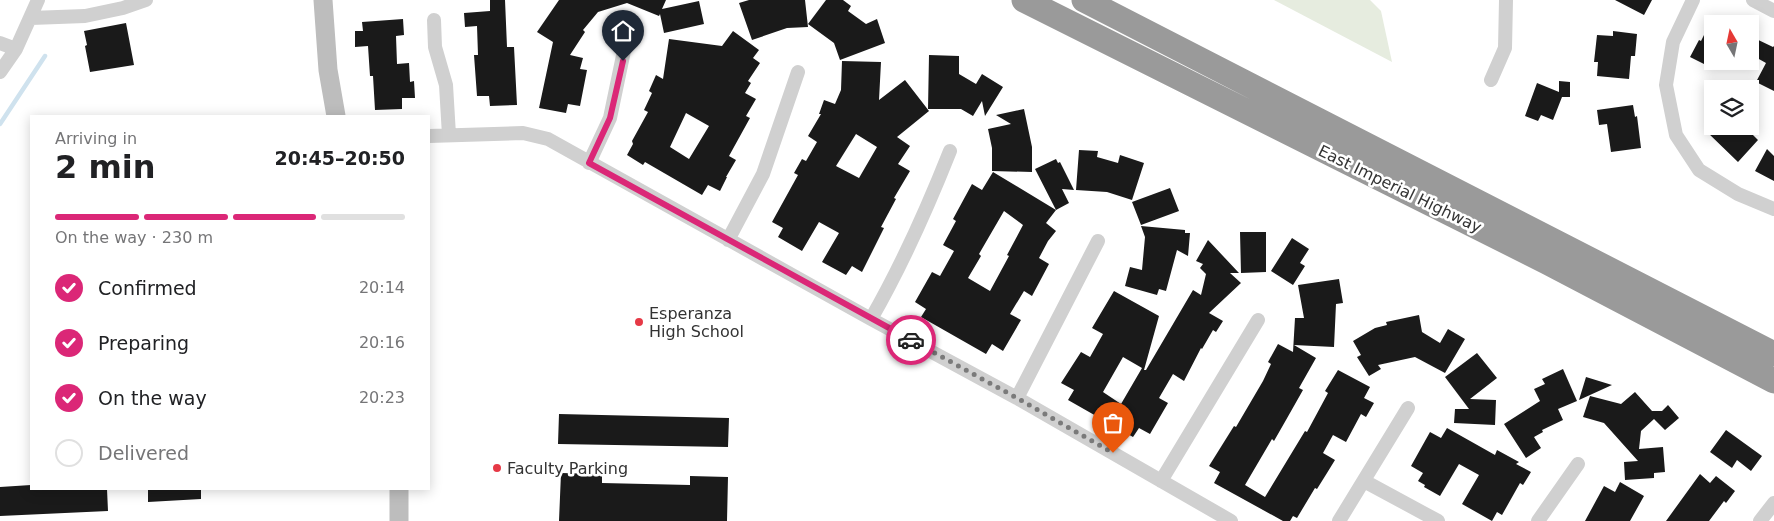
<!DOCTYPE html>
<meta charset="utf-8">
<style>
body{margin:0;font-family:"DejaVu Sans",sans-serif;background:#f2f2f2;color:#202124;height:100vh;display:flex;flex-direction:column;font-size:19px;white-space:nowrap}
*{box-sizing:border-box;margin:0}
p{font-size:16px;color:#757577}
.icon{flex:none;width:28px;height:28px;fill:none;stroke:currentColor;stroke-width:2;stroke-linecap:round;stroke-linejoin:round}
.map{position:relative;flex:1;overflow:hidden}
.side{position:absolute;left:30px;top:115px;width:400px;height:375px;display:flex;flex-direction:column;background:#fff;border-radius:0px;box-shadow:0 2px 12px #0003}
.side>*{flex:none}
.needle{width:32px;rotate:351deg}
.controls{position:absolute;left:1704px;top:15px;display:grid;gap:10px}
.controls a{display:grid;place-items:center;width:55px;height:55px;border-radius:0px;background:#fff;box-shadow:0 2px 12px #0003;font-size:25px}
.pin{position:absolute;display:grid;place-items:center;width:42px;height:42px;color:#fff;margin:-51px -21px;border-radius:50% 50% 50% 0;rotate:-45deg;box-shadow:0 0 5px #0007}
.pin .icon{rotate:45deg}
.courier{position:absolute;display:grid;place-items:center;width:50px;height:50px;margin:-25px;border:4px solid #db2777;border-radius:50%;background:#fff;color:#222;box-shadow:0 1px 6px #0007}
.head em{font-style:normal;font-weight:600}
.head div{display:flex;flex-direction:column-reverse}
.head{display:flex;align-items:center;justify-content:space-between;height:85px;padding:0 25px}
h1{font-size:32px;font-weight:600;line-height:38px}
.bar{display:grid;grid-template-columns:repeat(4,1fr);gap:8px 5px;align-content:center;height:60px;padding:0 25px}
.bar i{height:6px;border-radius:4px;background:#e0e0e0}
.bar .selected{background:#db2777}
.bar p{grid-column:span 4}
ol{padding:0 25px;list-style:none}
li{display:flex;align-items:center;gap:15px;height:55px}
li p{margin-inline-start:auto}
li .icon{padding:5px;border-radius:50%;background:#db2777;color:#fff;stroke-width:4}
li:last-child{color:#757577}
li i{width:28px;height:28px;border:2px solid #e0e0e0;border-radius:50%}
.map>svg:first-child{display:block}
.green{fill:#e6ecdf}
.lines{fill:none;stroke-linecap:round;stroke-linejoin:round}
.stream{stroke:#cfe2ee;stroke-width:4.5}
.building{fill:#1a1a1a;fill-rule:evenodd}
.street{stroke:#d0d0d0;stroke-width:14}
.secondary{stroke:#bdbdbd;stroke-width:19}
.highway{stroke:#9a9a9a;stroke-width:25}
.done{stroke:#7a7a7a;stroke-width:5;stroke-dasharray:0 9}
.route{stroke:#db2777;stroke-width:6}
.poi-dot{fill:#e63946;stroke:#fff;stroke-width:2}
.labels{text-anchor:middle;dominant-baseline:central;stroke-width:5;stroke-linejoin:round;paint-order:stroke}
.street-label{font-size:16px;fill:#333;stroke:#fff}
.poi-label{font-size:16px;fill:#333;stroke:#fff;text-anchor:start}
</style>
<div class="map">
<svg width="1774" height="521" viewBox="0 0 1774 521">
<rect width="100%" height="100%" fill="#fff"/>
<path class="green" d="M1274,0H1370L1381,11L1392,62Z"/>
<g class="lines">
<path class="stream" d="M0,124L45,56"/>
</g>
<path class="building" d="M490,0H505L507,47H514L517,105L490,106L489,96H477L474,55H478L477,26L465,27L464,13L490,11Z
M559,0H666L662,9L699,1L704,24L664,33L660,14L659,16L627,3L598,12L583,30L585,32L570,55L583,58L580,69L587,70L580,106L568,104L566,113L539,108L553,42L537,32Z
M749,0H805L808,27L787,28L752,40L739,3Z
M826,0H843L851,6L848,11L866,24L877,19L885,43L840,60L834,43L808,24Z
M1615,0H1652L1644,15Z
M403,19L404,35L396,36L397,64L409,63L410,82L414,81L415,98H402V109L375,110L373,76H370L368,46L355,47V31H363L362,22Z
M1712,19V57L1708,66L1690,57L1699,40L1701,41Z
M126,23L134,65L90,72L85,46L87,45L84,31Z
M733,31L759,50L753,58L760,63L748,81L751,83L745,93L756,99L746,116L750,118L729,156L736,160L726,177H727L720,191L708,185L702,195L645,162L643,165L627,155L633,144L632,141L648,112L644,110L652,93L649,91L656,75L663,79L669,39L722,46ZM686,113L709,126L689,159L670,147Z
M1613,31L1637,34L1635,56H1631L1629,79L1597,76L1598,62H1594L1597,35L1613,36Z
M1750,36L1773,47L1774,46V91L1756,82L1766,63L1750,54Z
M929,55L959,56V74L976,84L982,74L1003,87L985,116L982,101L973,116L961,109H928Z
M842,61L881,62L879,100L905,80L929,111L897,137L910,146L898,164L910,171L894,198L896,199L881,227L884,228L862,272L852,266L846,275L822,262L839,233L819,222L802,251L778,237L783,228L772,222L798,175L794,173L802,159L806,161L817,142L808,136L821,114H819L824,100L835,104L841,90ZM856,134L877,147L859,178L836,166Z
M1559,81L1570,82V97H1562L1553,120L1541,115L1538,121L1525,116L1537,83L1559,92Z
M1633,105L1635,117L1637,116L1641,148L1611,152L1607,124L1599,125L1597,110Z
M1024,109L1032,147V172L992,171V148L988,129L1011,124L996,115Z
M1713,126H1744L1758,140L1738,162L1707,132Z
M1767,149L1774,156V181L1755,171Z
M1079,150L1098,151L1097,157L1118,163L1120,155L1144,163L1132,200L1107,192L1076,190Z
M1056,159L1058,163L1060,162L1074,190L1062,189L1069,203L1056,210L1046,223L1056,231L1048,241L1039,258L1049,264L1032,296L1024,291L1010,314L1021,320L1003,351L992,344L986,354L921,317L926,309L915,302L932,272L940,276L954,251L943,245L956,221L953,219L972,184L982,190L993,172L1056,210L1035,169ZM1004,211L1023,225L1007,255L1009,256L990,291L968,278L981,256L979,254Z
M1170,188L1179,211L1141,225L1132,202Z
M1141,226L1185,230V233H1190L1188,256L1177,250L1166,291L1159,289L1157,295L1125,286L1130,267L1142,270L1145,237Z
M1240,232H1266V272L1241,273Z
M1292,238L1309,249L1300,263L1305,266L1293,285L1271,271Z
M1208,240L1239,273H1230L1241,283L1209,313L1223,321L1216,332L1213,330L1202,349L1201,348L1184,381L1173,374L1159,398L1168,403L1150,434L1139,428L1133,437L1068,400L1074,390L1061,383L1081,352L1090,357L1103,334L1092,328L1114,291L1159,316L1144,370H1146L1193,290L1201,295L1206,274L1200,268L1203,264L1196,261ZM1123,357L1142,368L1121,404L1103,392Z
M1339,279L1343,303L1336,304L1334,347L1294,345L1316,358L1299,388L1303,390L1286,420L1274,441L1272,439L1245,485L1265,497L1305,431L1307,432L1328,393L1325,391L1338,370L1370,387L1364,398L1374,403L1366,417L1361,414L1346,442L1333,435L1323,453L1335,460L1327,473L1317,489L1315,488L1297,518L1293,516L1290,521H1283L1214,483L1220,472L1209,466L1234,426L1236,427L1263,381L1271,364L1268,362L1278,344L1293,352L1295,318H1304L1298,285Z
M1419,315L1422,332L1440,343L1448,329L1465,339L1445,373L1415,357L1378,365L1381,369L1369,376L1357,357L1361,355L1353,341L1375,328L1387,325L1386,322Z
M1477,353L1497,378L1470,399L1496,400L1495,425L1454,423L1455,409H1469L1445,377Z
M1563,369L1577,401L1558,409L1563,420L1542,430L1543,432L1534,437L1541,448L1526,458L1504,424L1540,401L1534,389L1545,384L1542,379Z
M1586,377L1612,385L1579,400Z
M1635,392L1652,411H1662L1668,405L1679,418L1665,430L1654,419L1641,431L1639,449L1663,447L1665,472L1654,473V478L1625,480L1624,462L1638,461L1604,423L1583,417L1590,396L1621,404Z
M559,414L729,418L728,447L558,444Z
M1447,428L1495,455L1497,450L1519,462L1516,464L1531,472L1523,485L1520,483L1502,515L1497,512L1492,521L1462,504L1479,475L1459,464L1440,496L1424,487L1425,485L1418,481L1423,473L1411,466L1430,432L1441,438Z
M1726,430L1762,456L1751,471L1737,460L1732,468L1710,452Z
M561,473L602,474V483L690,485V476L728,477L727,521H559Z
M1700,474L1710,483L1716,476L1735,491L1726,503L1724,501L1709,521H1666Z
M1620,482L1644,496L1630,521H1585L1604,486L1615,492Z
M31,485V489H107L108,511L0,516V487Z
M148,489H201V499L148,502Z"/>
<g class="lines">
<path class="street" d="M1693,0L1673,42L1666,85L1676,135L1699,170L1738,194L1774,209
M1753,0L1774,11
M31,18L85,16L123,8L146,0
M434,20L435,47L446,85L449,135
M0,43L16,49
M0,72L16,49L38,0
M1491,80L1505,48L1506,0
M429,136L523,133L548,139L871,319L1017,398L1231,521
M589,163L610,118L625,46
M728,240L763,174L798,72
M871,319C902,265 927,209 950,151
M1017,398L1098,241
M1161,481L1258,320
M1364,481L1438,521
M1339,521L1408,408
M1538,521L1578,464
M1760,521L1774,503"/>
<path class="secondary" d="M323,0L328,70L336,116
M399,521V489"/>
<path class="highway" d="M1024,0L1547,262L1774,381
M1084,0L1774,354"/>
</g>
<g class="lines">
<path class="done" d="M911,340L1017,398L1113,453"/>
<path class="route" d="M623,61L610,118L589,163L911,340"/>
</g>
<g class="poi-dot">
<circle cx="639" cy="322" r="5"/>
<circle cx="497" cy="468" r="5"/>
</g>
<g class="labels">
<g class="street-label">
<text transform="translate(1400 189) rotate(26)">East Imperial Highway</text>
</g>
<g class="poi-label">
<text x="649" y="313">Esperanza<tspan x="649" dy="18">High School</tspan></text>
<text x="507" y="468">Faculty Parking</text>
</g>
</g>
</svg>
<div class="controls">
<a><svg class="needle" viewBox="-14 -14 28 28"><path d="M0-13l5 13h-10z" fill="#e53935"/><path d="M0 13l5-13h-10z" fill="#757577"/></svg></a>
<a><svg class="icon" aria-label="layers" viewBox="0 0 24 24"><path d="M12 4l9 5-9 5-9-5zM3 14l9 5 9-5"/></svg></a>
</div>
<div class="pin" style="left:1113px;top:453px;background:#ea580c"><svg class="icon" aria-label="bag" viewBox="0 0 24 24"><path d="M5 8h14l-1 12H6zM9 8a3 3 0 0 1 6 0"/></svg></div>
<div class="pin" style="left:623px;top:61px;background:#1f2937"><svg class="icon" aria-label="home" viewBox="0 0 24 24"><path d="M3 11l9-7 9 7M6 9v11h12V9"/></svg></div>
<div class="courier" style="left:911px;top:340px"><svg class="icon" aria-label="car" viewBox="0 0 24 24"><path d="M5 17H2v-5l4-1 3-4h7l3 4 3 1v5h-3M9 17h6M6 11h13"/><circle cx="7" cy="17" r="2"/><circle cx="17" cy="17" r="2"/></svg></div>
<section class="side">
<div class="head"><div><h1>2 min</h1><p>Arriving in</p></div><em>20:45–20:50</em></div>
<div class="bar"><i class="selected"></i><i class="selected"></i><i class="selected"></i><i></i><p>On the way · 230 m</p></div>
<ol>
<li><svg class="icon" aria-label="check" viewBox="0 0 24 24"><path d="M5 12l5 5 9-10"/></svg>Confirmed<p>20:14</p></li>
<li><svg class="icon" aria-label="check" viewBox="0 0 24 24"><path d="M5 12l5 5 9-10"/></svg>Preparing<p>20:16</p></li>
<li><svg class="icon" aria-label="check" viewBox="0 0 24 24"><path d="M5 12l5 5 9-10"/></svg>On the way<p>20:23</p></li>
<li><i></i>Delivered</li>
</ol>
</section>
</div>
